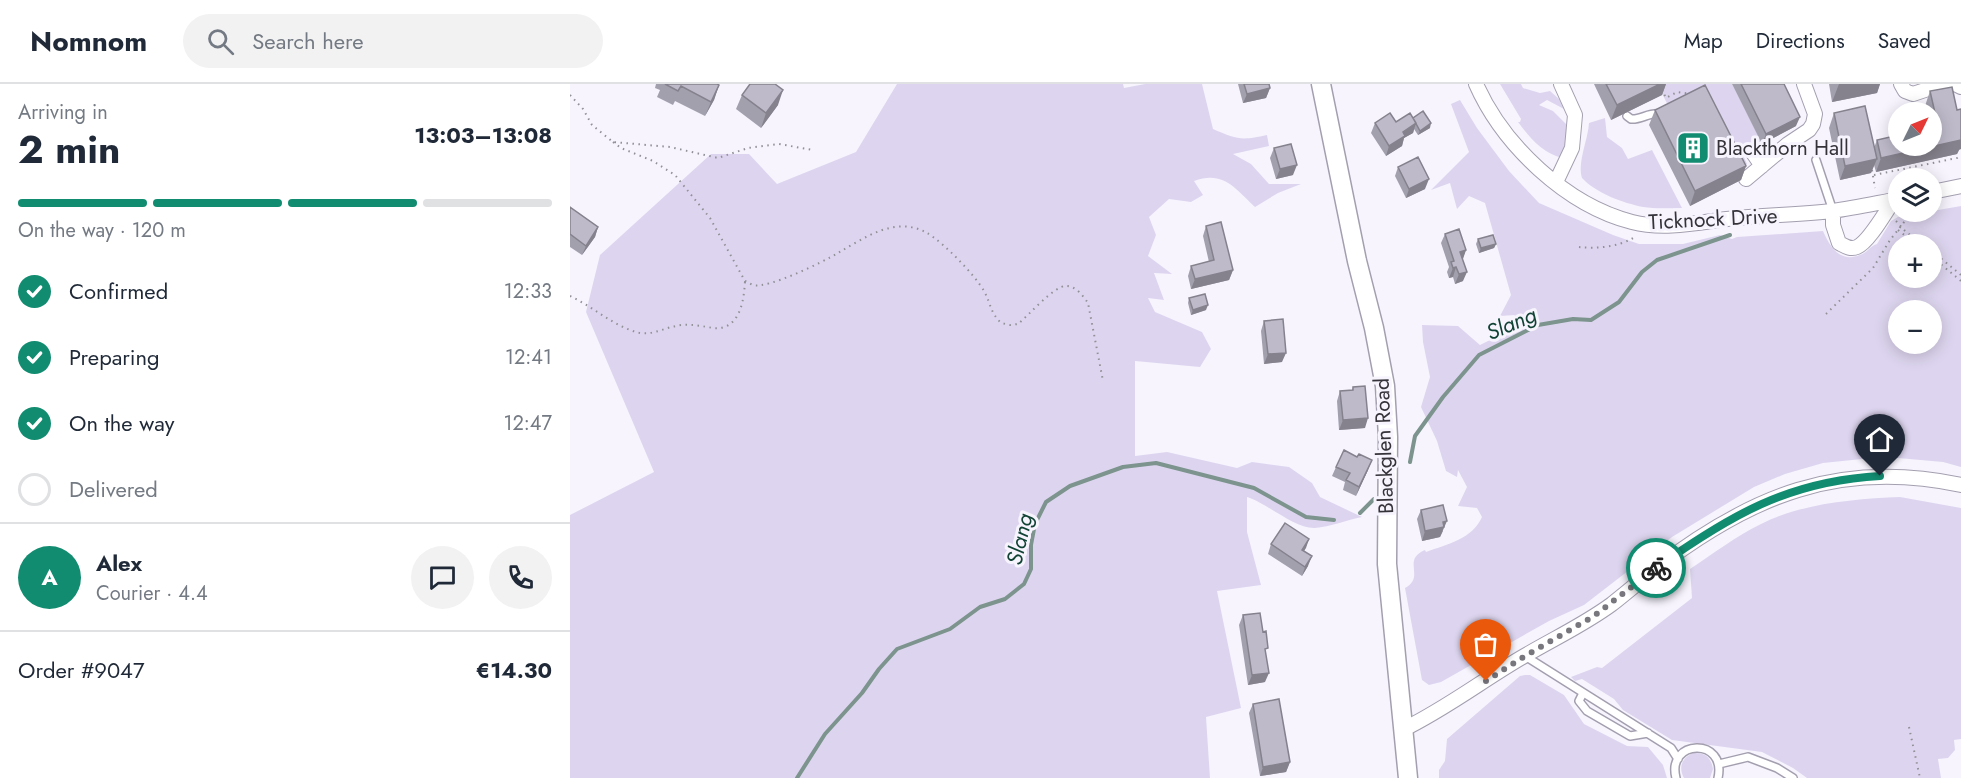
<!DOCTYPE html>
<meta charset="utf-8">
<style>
body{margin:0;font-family:Jost,sans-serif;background:#f2f2f3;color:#1f2937;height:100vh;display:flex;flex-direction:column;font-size:22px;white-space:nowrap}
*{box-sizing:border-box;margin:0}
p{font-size:20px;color:#747a83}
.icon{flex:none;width:33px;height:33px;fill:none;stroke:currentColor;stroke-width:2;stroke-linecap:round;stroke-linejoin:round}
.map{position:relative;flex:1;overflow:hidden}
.panel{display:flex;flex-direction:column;background:#fff;width:570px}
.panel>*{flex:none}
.needle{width:39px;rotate:47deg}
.fabs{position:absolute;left:1318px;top:18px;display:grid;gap:12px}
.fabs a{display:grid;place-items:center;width:54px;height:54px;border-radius:50%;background:#fff;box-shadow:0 3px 15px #0003;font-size:30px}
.pin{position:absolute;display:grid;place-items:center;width:51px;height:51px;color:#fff;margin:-62px -26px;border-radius:50% 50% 50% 0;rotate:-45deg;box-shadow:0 0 6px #0007}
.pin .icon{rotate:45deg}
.courier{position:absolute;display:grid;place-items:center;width:60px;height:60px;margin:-30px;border:4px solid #128c70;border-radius:50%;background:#fff;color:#222;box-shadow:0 2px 8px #0007}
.head em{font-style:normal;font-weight:700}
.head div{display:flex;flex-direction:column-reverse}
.head{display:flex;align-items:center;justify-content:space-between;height:102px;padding:0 18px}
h1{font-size:39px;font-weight:700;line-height:45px}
.bar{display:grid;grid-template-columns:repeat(4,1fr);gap:9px 6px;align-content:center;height:72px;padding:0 18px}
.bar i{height:8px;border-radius:4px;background:#e0e1e3}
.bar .current{background:#128c70}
.bar p{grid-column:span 4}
.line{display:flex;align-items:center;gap:15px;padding:0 18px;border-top:2px solid #e0e1e3}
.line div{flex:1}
.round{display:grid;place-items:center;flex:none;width:63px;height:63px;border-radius:32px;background:#f2f2f3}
ol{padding:0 18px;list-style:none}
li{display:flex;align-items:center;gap:18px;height:66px}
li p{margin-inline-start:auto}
li .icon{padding:6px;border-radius:50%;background:#128c70;color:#fff;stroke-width:4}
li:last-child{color:#747a83}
li i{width:33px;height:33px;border:3px solid #e0e1e3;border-radius:50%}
header{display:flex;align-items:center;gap:36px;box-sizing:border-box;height:84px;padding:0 30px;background:#fff;border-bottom:2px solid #e0e1e3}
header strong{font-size:28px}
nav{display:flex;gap:33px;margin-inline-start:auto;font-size:21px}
.search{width:420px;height:54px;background:#f2f2f3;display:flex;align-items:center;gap:15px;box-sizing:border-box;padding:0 21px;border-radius:33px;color:#747a83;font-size:22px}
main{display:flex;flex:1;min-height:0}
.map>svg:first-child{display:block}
.green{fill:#ddd5ef;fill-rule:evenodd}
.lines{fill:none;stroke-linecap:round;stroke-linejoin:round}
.stream{stroke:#7c948d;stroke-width:4}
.service-casing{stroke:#a49faf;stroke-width:10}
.minor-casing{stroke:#a49faf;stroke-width:16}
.tertiary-casing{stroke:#a49faf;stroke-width:21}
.path{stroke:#929097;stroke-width:2;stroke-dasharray:1.5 4.5;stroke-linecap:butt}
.service{stroke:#fff;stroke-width:7}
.minor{stroke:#fff;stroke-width:14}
.tertiary{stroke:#fff;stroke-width:18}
.wall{fill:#a3a0ae}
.shaded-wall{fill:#85828d}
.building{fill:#bebaca;stroke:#85828d;stroke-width:1.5}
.done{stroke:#79777e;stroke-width:6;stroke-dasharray:0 10.8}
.route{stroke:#128c70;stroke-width:8}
.labels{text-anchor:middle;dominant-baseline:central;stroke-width:6;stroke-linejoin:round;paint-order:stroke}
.poi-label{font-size:21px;fill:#353339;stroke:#f7f4fe;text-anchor:start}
.street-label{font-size:21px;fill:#353339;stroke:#f7f4fe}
.water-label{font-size:22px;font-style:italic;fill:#114335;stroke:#f7f4fe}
</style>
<header>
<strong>Nomnom</strong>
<div class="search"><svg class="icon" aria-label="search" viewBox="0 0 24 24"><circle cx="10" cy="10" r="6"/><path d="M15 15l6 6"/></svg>Search here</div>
<nav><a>Map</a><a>Directions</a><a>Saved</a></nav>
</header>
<main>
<section class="panel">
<div class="head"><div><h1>2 min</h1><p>Arriving in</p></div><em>13:03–13:08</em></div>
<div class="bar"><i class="current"></i><i class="current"></i><i class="current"></i><i></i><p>On the way · 120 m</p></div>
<ol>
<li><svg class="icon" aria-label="check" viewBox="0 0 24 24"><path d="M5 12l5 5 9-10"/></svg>Confirmed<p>12:33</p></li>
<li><svg class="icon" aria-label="check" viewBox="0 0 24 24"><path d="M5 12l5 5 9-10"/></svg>Preparing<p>12:41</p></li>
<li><svg class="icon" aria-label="check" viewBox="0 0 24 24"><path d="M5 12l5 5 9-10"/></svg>On the way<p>12:47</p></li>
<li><i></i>Delivered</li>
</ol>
<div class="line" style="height:108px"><b class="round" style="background:#128c70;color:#fff">A</b><div><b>Alex</b><p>Courier · 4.4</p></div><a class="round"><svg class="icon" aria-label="chat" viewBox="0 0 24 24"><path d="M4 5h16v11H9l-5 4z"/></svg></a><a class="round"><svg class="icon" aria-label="phone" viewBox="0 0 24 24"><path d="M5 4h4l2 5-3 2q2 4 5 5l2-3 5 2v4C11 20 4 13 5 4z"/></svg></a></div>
<div class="line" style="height:78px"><div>Order #9047</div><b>€14.30</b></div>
</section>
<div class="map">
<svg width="1391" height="694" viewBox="0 0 1391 694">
<rect width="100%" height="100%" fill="#f7f4fe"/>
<path class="green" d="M327,0H553L554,4L575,0H632L643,45C666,55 671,57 697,51L699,62L663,70L681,80L699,100H731L708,109L685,123C665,104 653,86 624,97L633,111L621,118L599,115L579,133L586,151L578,172L602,190L584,189L594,216L578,214L585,228L632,248L641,265L630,283L565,277V372L597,368L667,384L682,378L719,383L742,399L750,413L792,433C777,436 760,443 745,444C725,445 697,419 677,413V448L691,501L647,507L671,624L636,633L640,694H0V431L84,388L16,228L30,171L141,70H179L207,100L286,68Z
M930,0H951L953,4L970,9L980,7L989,15L994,25L977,16L969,21L983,27L999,43L992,74C972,69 960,54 948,38H950L951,35Z
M1087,0H1162L1191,57L1173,71L1177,80L1167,88L1102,29Z
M890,16L907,44L939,87L969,119L1043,151L1069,160H1113L1150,151L1162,155L1167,153L1253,147C1260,163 1270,179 1290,171C1297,169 1300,162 1307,160L1321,137L1328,133L1391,122V383L1373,378L1328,374L1292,375L1253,379L1215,390L1184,403L1102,453L1014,521L979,537L871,598L859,601L852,596L835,504C856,493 831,476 855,466L856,468C878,460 902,455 912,433L907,424L888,422L897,403L888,386L887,393L876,387L867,357L851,323L860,293L853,258L852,241L888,242L910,261L930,251L945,231L930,232L941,211L915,119L899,112L887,125L880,99L861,106L899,68L881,20ZM1329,160H1362V194H1329ZM1329,226H1362V260H1329Z
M1035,34L1037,53L1052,64L1058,75L1082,66L1112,124C1099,124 1085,125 1073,123C1053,119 1026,109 1012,94C1007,79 1018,56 1019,39Z
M1330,413L1391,424V655L1384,656L1385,666L1378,674L1368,675L1371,694H1237L1223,684L1192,668L1102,656L1053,626L1044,615L1012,595L1005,597L1001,593L1027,583L1032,584L1122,514L1120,485C1143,470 1166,452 1191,440C1233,419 1284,415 1330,413Z
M955,591H960L994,611L1014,640L1057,662L1078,663L1093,681L1097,694H869V686L875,677L877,655L950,592Z
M1123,669C1135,668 1141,673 1143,685L1140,694H1114C1108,683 1112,674 1123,669Z"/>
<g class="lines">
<path class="stream" d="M840,378L845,352L873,313L909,271L968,241L1003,235L1021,236L1049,218L1072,188L1087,176L1160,151
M790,429L804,415
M227,694L255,650L292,609L309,585L327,565L380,545L410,523L435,515L454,500L461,485V461L465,440L476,418L500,402L553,383L586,379L684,404L736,433L764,436"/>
<defs>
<path id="service" d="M1057,32L1061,35C1071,36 1079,28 1090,30
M1246,76L1263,127
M955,572L1101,664L1108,675
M1013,609L1009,617L1017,627L1060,652L1078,649
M1149,680L1178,673L1207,684L1223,694
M1106,694C1096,655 1157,653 1148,694"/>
<path id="minor" d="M906,0C933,61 996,121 1062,138C1093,146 1126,139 1157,135C1192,131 1227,131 1262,127C1284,124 1307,119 1329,115
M1331,0L1335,7L1343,10L1373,0
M1385,0L1391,3
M1183,69L1192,82
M1176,95L1218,60L1239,46L1243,40L1245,30L1234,0
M986,98L1002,64L1005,31L991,0
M1362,108L1391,102
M1263,127V141L1269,159C1275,162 1280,166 1287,163C1299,158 1316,127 1324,116
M832,646C876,625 914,595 956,571C985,554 1015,540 1042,520C1056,509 1070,497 1084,486C1180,412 1269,375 1391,401"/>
<path id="tertiary" d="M751,0L787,177L804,244L815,302L818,353L817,480L838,694"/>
</defs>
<use href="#service" class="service-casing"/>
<use href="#minor" class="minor-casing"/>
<use href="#tertiary" class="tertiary-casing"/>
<path class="path" d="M1089,0L1096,14L1107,8L1121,10
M0,11L13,25L22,41L43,58L100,63L148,74L178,64L209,60L243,66
M43,58L51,64L83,77L105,91L140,134L175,197C178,198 180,200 183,201C198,205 253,178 268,169C294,154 326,131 357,149C373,158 405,191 414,207C421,220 420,228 431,239L440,241L448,240C458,232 485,201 496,202C506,202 513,212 518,219L533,297
M1302,86L1305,104
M1304,91L1387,74L1391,71
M1326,137L1336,148L1353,160
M1328,146L1346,160
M1009,163C1026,165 1048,163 1063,154
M1362,167L1391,191
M1362,173L1391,197
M0,212C24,223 44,243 70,249C83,251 94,244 106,242C118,239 131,242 143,244C170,247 174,216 175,197
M1256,230L1303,184L1320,156L1342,128
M1339,643L1350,694"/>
<use href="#service" class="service"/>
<use href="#minor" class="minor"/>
<use href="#tertiary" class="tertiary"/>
</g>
<path class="wall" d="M86,0H147L149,1L144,16L135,32L105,17L103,21L87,13L90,6L85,4Z
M668,0H699L700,4L696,14L673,19Z
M1024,0H1096L1092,11L1041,36Z
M1162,0H1214L1226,42L1192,60Z
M1259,0H1310L1307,9L1262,18Z
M1360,7L1389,66L1387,70L1306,88L1304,81L1301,89L1270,96L1259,44L1264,29L1304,64L1307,56L1362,62V28H1357L1355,22Z
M172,11L208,21L191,44L166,25Z
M1085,26L1176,82L1171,96L1120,122L1079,41Z
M843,34L860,44L848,51L844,45L843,49L834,54L832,62L816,72L801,49L805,39L826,38Z
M704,64L723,91L706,95L700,74Z
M828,83L855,105L836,114L825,92Z
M0,123L28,143L25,153L12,171L0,163Z
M636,142L663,186L659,196L621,205L618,192L621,182L639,178L633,152Z
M875,150L896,166L892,176L893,197L885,200L883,193L879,194L877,188L879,183L871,159Z
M908,155L926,160L924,164L909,169L906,160Z
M619,214L636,226L621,231L618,219Z
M694,237L712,278L694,280L691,247Z
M783,303L795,344L769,346L767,317L770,307L782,306Z
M766,383L798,386L786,412L773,406L775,398L762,392Z
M851,426L873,447L870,453L852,457L847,435Z
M739,455L734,467L738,482L732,492L698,470L701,460Z
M673,531L696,571L695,598L678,601L669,541Z
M683,620L720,678L716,688L690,692L679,629Z"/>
<path class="shaded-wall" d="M1090,0H1096L1092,11L1041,36L1047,21Z
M1269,0H1310L1307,9L1262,18Z
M149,1L144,16L135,32L141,18Z
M700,4L696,14L673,19L677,10Z
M213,6L208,21L191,44L196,29Z
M1230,33L1226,42L1192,60L1196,50Z
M846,39L843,49L834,54L832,62L816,72L819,62L833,48Z
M861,39L860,44L848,51L850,47Z
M1391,53V65L1389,66L1387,70L1306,88L1311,74Z
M1307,75L1301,89L1270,96L1275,82Z
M727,81L723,91L706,95L710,85Z
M1176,82L1171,96L1120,122L1125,107Z
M859,95L855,105L836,114L839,105Z
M28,143L25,153L12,171L16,162Z
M926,160L924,164L909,169L911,164Z
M896,166L893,175L886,178L890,168Z
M886,183L883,193L879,194L883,184Z
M663,186L659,196L621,205L625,195Z
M897,188L893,197L885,200L889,190Z
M638,221L636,226L621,231L623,226Z
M716,269L712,278L694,280L698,270Z
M798,334L795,344L769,346L773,336Z
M802,376L798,386L786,412L789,403Z
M877,437L870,453L852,457L855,447L873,438Z
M739,455L736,464L728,476L732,466Z
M742,472L738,482L732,492L735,483Z
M699,589L695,598L678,601L682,591Z
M720,678L716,688L690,692L693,683Z"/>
<path class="building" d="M95,0H147L149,1L141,18L111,2L108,7Z
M180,0H205L213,6L196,29L172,11Z
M674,0H699L700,4L677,10Z
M1036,0H1090L1047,21Z
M1171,0H1214L1230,33L1196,50Z
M1135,1L1176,82L1125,107L1085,26Z
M1382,3L1387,26L1391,25V56L1311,74L1307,56L1329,51V62H1362V44L1368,42L1360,7Z
M1295,22L1307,75L1275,82L1264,29Z
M853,27L861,39L850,47L843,34Z
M820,29L826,38L840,29L846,39L833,48L835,52L819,62L805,39Z
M721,60L727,81L710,85L704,64Z
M848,73L859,95L839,105L828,83Z
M0,123L28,143L16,162L0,150Z
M651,138L663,186L625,195L621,182L644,176L636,142Z
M889,145L896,166L890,168L897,188L889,190L886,183L883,184L881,178L884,177L875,150Z
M923,151L926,160L911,164L908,155Z
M635,210L638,221L623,226L619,214Z
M713,235L716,269L698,270L694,237Z
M795,302L798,334L773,336L770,307L783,306V303Z
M774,366L787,373L789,370L802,376L789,403L776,396L780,389L766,383Z
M873,421L877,437L873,438L874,443L855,447L851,426Z
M715,439L739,455L732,466L742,472L735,483L701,460Z
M690,529L693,548L696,547L698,564L695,565L699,589L682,591L673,531Z
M709,615L720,678L693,683L683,620Z"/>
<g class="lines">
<path class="done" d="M916,597L955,572L1024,532L1086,484"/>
<path class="route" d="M1086,484C1159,432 1218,397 1310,392"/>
</g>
<defs>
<symbol id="building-square" viewBox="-11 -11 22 22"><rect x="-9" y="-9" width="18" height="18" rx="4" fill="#128c70" stroke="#f7f4fe"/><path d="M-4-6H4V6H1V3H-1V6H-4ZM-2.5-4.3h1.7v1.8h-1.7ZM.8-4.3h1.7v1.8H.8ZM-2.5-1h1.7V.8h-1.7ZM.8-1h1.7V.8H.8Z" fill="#fff"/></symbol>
</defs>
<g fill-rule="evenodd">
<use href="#building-square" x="1104" y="45" width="38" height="38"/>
</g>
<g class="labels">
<g class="poi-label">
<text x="1146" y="64">Blackthorn Hall</text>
</g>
<g class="street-label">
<text transform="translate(1143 135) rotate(-3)">Ticknock Drive</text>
<text transform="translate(814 362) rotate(-92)">Blackglen Road</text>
</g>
<g class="water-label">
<text transform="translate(941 239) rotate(-23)">Slang</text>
<text transform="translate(449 455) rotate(-77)">Slang</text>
</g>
</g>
</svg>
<div class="fabs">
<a><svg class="needle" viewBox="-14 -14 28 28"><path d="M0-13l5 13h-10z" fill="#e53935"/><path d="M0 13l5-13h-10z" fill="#747a83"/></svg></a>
<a><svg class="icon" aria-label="layers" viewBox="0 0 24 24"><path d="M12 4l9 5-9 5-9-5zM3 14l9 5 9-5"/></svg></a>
<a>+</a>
<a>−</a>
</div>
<div class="pin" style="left:916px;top:597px;background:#ea580c"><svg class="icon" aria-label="bag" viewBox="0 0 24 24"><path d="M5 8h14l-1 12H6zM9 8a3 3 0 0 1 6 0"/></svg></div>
<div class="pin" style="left:1310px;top:392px;background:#1f2937"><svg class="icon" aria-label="home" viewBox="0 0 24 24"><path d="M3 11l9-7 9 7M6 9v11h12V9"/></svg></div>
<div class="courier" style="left:1086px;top:484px"><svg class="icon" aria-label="bike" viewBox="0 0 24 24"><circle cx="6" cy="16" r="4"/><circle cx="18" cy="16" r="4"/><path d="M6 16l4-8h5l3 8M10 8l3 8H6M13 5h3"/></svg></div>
</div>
</main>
